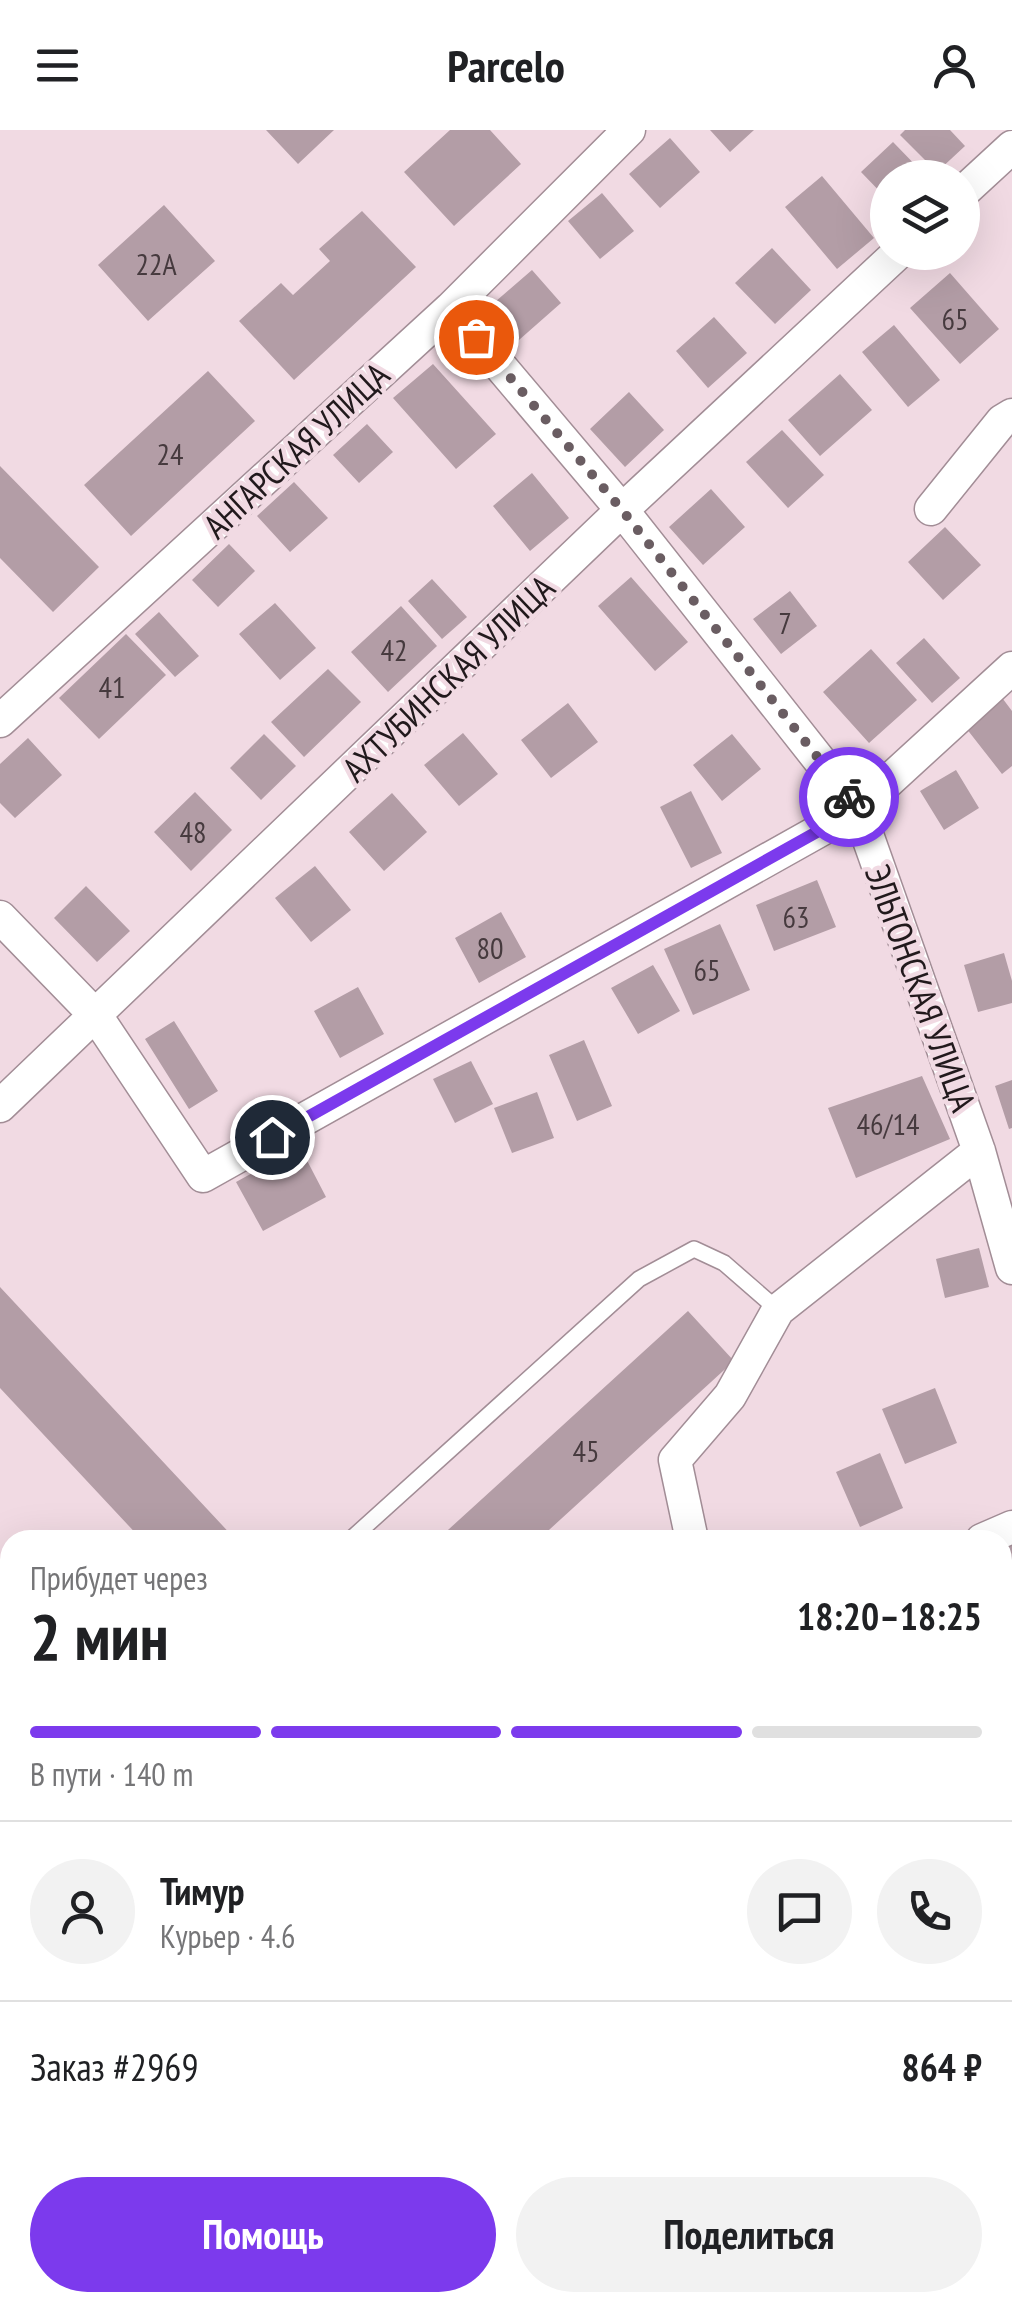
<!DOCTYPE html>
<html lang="ru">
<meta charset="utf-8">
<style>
body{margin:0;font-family:"PT Sans Narrow",sans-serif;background:#f2f2f2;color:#202124;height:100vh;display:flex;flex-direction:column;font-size:38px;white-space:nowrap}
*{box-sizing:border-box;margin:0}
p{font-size:32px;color:#757577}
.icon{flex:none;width:55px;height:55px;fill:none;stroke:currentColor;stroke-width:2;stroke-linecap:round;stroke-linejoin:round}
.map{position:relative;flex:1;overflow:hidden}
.panel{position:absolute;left:0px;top:1400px;width:1012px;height:782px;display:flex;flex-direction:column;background:#fff;border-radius:30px 30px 0 0;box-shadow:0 10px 40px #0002}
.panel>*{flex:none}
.buttons{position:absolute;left:870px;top:30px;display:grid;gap:20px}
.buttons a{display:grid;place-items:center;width:110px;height:110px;border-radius:50%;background:#fff;box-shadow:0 10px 40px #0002;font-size:50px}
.pin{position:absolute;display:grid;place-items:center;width:85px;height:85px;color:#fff;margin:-42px;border:5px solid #fff;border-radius:50%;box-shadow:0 2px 10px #0007}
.courier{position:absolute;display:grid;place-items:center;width:100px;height:100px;margin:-50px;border:8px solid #7c3aed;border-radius:50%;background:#fff;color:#222;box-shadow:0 2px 12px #0007}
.headline em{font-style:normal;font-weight:700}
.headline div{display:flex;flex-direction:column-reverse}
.headline{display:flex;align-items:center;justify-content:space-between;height:170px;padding:0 30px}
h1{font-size:65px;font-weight:700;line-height:75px}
.bar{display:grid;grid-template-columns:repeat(4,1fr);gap:15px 10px;align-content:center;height:120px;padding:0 30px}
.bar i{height:12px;border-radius:8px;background:#e0e0e0}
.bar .on{background:#7c3aed}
.bar p{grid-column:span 4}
.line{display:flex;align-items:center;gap:25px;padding:0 30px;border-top:2px solid #e0e0e0}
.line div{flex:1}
.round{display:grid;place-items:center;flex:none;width:105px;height:105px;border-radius:52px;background:#f2f2f2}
.action{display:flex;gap:20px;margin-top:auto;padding:20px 30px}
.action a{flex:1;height:115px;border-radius:60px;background:#7c3aed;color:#fff;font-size:40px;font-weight:700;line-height:115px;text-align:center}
.action a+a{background:#f2f2f2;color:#202124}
header{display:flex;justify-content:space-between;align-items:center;height:130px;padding:0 30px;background:#fff;font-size:45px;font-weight:700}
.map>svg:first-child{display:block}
.building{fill:#b39da6}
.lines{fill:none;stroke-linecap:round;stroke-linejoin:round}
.lane-casing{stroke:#a28d96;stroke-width:18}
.street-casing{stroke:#a28d96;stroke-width:35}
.lane{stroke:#fff;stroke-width:15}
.street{stroke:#fff;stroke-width:32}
.done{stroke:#6a5d62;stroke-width:10;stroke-dasharray:0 18}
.route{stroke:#7c3aed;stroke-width:12}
.labels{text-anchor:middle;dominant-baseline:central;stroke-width:9;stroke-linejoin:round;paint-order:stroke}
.number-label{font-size:30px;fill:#463a3e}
.street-label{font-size:35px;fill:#21191c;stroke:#f1dae3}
</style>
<header><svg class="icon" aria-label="menu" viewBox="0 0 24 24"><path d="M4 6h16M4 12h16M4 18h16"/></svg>Parcelo<svg class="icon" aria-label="person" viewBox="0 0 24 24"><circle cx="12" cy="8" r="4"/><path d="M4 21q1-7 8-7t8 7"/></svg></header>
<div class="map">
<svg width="1012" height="2181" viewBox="0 0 1012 2181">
<rect width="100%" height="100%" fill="#f1dae3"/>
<path class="building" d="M266,0H334L298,34Z
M450,0H490L521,34L454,96L404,42Z
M710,0H754L730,22Z
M905,0H950L965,16L937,42L900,5Z
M670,8L700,42L660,78L629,44Z
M893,12L925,45L922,48H888V70L861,42Z
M822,46L874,108L837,139L785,77Z
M602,63L634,101L600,129L568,91Z
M164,75L215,131L148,191L98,135Z
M362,81L416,137L294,250L239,191L281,153L293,165L330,131L319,119Z
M772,118L811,160L775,194L735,153Z
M532,140L561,173L511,217L481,184Z
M950,143L999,199L960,234L910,178Z
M714,187L747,223L708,258L676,221Z
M894,195L940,250L908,277L862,222Z
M433,234L496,304L456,339L393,268Z
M208,241L255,291L131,406L84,355Z
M840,244L872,280L820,326L788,290Z
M629,262L664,300L625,337L590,299Z
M367,294L393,322L359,353L333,325Z
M782,300L824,345L788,378L746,332Z
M0,336L99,437L53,482L0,428Z
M532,343L569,388L530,421L493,376Z
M294,352L328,388L290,422L257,386Z
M711,359L745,397L703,435L669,397Z
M945,397L981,435L943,470L908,432Z
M229,414L255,441L218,477L192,450Z
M631,447L688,512L655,541L598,476Z
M432,449L467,487L442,509L408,471Z
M790,461L817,496L781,524L753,489Z
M275,473L316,518L280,550L239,504Z
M401,476L437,516L388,562L351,522Z
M159,482L199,526L175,547L135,504Z
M126,504L166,545L99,609L59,568Z
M924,508L960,548L932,573L896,533Z
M871,519L917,570L869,613L823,562Z
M328,539L361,572L304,627L271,592Z
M1003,569L1012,581V636L1002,644L966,598Z
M568,573L598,612L551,648L521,610Z
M463,603L498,644L459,676L424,635Z
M264,604L296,636L261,670L230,638Z
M732,604L761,639L722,671L693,635Z
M28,608L62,645L15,688L0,673V634Z
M956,640L979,678L944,700L920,661Z
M691,661L722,723L691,738L660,677Z
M195,662L232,700L191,741L154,702Z
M392,663L427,702L384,741L349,702Z
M315,736L351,780L311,812L275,768Z
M817,750L836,797L774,821L756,775Z
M86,756L130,801L97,832L54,788Z
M501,782L526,827L479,853L455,808Z
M720,794L750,860L693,885L664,819Z
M1004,823L1012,851V873L978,882L964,835Z
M653,835L680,881L638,904L611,858Z
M358,857L384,904L340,928L314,881Z
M174,891L218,961L189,979L145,909Z
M584,910L612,976L577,991L549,925Z
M471,931L493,974L455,993L433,949Z
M922,946L950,1009L856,1048L828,978Z
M1012,950V998L1009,999L995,956Z
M537,962L554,1008L512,1023L494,978Z
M300,1017L326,1067L263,1101L236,1052Z
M979,1118L989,1157L945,1168L936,1129Z
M0,1157L236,1410H142L0,1258Z
M688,1181L734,1231L538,1410H437Z
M935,1258L957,1313L905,1334L882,1279Z
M880,1323L903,1378L860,1397L836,1342Z
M1012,1414V1506L1002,1509V1417Z
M0,1594L10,1604V1700L0,1689Z
M1010,1668L1012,1731L1002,1733V1670Z
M105,2172H296L298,2181H106Z
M368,2172H418L419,2177L369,2181Z"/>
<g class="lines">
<defs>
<path id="lane" d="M350,1410L639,1149L694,1119L724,1133L778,1180
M0,1515L10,1525"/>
<path id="street" d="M962,63L1012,17
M451,178L622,380L858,679L979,1021L1012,1138
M931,379L1002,291L1012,285
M0,591L451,178L629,0
M0,787L97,887L203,1046L858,679L1012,538
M0,976L622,380L899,122
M692,1410L675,1330L730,1266L778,1180L979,1021
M982,1410L1012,1397
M1002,1777L1012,1774
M0,1834L10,1826
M840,2181L862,2177L924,2181"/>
</defs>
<use href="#lane" class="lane-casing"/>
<use href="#street" class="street-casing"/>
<use href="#lane" class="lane"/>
<use href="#street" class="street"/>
</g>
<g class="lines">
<path class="done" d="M476,207L622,380L849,667"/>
<path class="route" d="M272,1007L858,679L849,667"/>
</g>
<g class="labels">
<g class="number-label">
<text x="156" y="133">22А</text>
<text x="955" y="188">65</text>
<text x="170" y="323">24</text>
<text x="785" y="492">7</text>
<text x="394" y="519">42</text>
<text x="112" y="556">41</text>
<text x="193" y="701">48</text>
<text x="796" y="786">63</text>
<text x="490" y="817">80</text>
<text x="707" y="839">65</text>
<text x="888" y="993">46/14</text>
<text x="586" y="1320">45</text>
</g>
<g class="street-label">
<text transform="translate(296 320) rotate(-43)">АНГАРСКАЯ УЛИЦА</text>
<text transform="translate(448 548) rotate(-44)">АХТУБИНСКАЯ УЛИЦА</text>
<text transform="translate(921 858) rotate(70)">ЭЛЬТОНСКАЯ УЛИЦА</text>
</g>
</g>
</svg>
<div class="buttons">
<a><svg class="icon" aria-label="layers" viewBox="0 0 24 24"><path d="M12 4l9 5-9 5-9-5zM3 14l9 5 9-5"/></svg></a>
</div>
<div class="pin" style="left:476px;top:207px;background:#ea580c"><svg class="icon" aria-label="bag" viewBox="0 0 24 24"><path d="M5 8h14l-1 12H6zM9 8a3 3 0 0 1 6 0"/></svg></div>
<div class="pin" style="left:272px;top:1007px;background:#1f2937"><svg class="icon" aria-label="home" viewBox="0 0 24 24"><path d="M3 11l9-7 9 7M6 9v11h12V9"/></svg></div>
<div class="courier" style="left:849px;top:667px"><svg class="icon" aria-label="bike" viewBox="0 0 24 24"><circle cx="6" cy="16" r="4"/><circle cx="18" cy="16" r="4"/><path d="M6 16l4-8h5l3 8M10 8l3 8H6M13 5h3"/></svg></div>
<section class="panel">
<div class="headline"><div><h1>2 мин</h1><p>Прибудет через</p></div><em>18:20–18:25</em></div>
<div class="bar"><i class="on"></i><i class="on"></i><i class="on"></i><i></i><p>В пути · 140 m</p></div>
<div class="line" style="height:180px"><a class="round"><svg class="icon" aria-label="person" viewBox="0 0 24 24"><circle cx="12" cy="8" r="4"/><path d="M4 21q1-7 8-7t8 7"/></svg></a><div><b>Тимур</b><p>Курьер · 4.6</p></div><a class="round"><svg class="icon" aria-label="chat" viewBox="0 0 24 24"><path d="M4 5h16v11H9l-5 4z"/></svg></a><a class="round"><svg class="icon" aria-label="phone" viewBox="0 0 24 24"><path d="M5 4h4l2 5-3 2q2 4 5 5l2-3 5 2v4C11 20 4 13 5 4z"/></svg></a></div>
<div class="line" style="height:130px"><div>Заказ #2969</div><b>864 ₽</b></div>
<div class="action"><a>Помощь</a><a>Поделиться</a></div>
</section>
</div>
